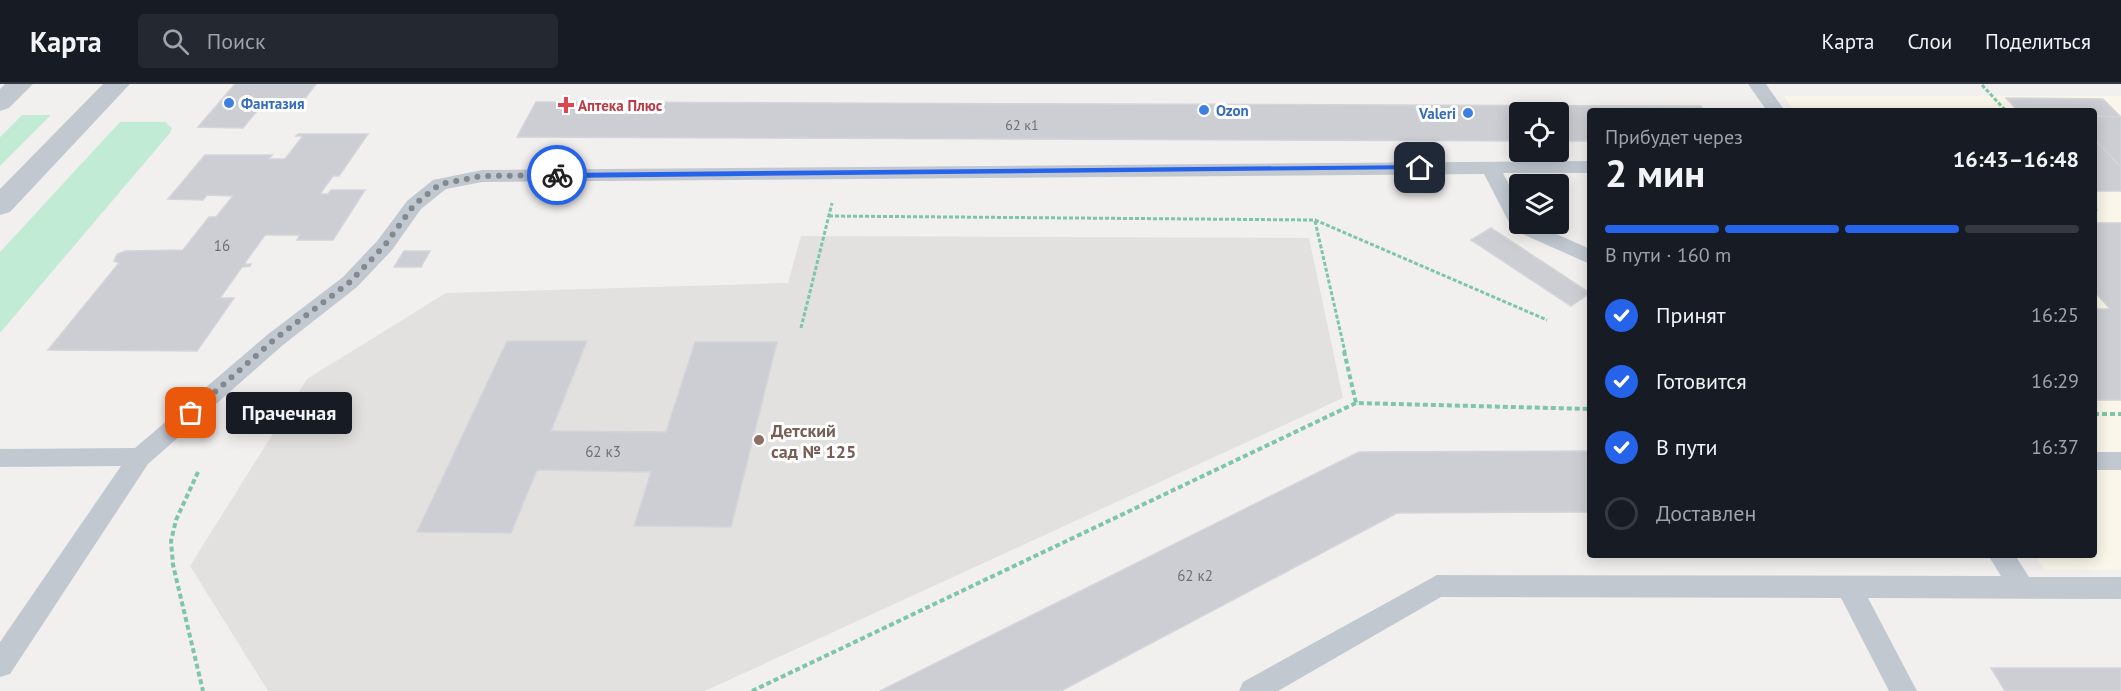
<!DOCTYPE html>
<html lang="ru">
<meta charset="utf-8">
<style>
body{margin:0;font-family:"PT Sans",sans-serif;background:#242831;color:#f1f3f6;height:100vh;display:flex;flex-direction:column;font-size:22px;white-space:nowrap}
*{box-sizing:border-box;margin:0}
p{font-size:20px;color:#9ea1a6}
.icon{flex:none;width:33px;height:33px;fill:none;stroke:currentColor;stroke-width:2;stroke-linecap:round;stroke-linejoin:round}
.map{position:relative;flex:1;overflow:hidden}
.sheet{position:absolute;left:1587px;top:24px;width:510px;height:450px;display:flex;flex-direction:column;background:#171b24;border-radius:6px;box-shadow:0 3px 15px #0003}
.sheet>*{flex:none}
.tools{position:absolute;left:1509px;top:18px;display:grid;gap:12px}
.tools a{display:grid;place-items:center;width:60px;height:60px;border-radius:6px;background:#171b24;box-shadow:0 3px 15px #0003;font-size:30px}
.pin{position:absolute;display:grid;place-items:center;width:51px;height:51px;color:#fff;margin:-26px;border-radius:12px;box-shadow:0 3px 9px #0006}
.courier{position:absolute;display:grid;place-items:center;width:60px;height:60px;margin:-30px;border:4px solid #2563eb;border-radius:50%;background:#fff;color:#222;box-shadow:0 2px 8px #0007}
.bubble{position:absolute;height:42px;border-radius:6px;background:#171b24;box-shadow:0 3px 15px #0003;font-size:20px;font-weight:700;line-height:42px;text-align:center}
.summary em{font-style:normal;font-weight:700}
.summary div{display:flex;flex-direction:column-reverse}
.summary{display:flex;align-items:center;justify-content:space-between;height:102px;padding:0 18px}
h1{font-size:39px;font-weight:700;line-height:45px}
.bar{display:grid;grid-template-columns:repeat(4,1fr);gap:9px 6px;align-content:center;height:72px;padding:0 18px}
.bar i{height:8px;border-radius:4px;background:#363941}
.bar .active{background:#2563eb}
.bar p{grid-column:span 4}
ol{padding:0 18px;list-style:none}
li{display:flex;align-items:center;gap:18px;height:66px}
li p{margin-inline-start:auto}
li .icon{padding:6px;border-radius:50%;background:#2563eb;color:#fff;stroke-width:4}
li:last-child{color:#9ea1a6}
li i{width:33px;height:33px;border:3px solid #363941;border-radius:50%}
header{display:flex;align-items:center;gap:36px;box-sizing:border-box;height:84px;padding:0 30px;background:#171b24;border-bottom:2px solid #363941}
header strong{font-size:28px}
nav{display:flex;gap:33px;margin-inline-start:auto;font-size:21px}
.search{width:420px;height:54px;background:#242831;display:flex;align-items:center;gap:15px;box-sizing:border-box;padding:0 21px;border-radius:6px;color:#9ea1a6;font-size:22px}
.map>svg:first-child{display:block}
.commercial{fill:#faf7ea}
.education{fill:#e2e1e0}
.green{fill:#c2ebd5}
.building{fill:#cdced3;stroke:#d4d5da;stroke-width:1.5}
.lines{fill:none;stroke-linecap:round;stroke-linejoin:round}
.path-far1{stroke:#7dc6a8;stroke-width:3;stroke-dasharray:4 2;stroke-linecap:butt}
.path{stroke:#7dc6a8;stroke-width:4;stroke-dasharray:5 3;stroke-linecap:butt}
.service{fill:#c1c8d0;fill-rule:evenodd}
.tertiary{fill:#c1c8d0;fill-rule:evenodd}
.route{fill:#2563eb}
.done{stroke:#84898f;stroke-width:6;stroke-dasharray:0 10.8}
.shop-dot{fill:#3f7fe0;stroke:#fff;stroke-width:2}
.health-dot{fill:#e0444e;stroke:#fff;stroke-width:2}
.education-dot{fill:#8d6e63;stroke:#fff;stroke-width:2}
.labels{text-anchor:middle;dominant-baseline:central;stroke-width:6;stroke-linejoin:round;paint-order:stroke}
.far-number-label{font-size:14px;fill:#6a7079}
.far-shop-label{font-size:15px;font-weight:bold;fill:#366cbe;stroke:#fff;text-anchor:start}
.far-health-label{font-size:15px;font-weight:bold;fill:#be3a42;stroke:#fff;text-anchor:start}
.number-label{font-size:15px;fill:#6a7079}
.education-label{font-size:18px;font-weight:bold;fill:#785e54;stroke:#fff;text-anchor:start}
</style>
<header>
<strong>Карта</strong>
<div class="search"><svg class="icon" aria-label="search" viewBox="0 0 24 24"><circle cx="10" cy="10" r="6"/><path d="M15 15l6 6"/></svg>Поиск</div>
<nav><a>Карта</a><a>Слои</a><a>Поделиться</a></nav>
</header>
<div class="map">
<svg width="2121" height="607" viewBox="0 0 2121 607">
<rect width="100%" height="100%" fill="#f2f0ef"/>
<path class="commercial" d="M1784,12H2121V486H2045L2035,471H2094V27H1794Z"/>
<path class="education" d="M801,152L1309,154L1343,314L705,607H268L190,482L307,295L446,209L788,199Z"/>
<path class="green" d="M22,31H51L0,82V53Z
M120,38H165L172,44L170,49L0,249V168Z"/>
<path class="building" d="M235,0H316L300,21H262L243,44L198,43Z
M2006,14L2103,15L2121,33L2094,32V27H2018Z
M536,18L1701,22L1704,27H1590V57H1558V28H1520V57L517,53Z
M2094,32L2121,33V83L2094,55Z
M298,50H368L339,92H333L320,110H328L331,106H365L333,156H297L300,151H265L244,180H251L250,182L242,183L220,214H234L197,267L48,266L119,179L114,177L117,170L126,167L183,166L209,133H216L233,112L207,111L203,116L168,115L205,71H272L269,75H285L303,52H296Z
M2094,55L2121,83V107H2094Z
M2094,139H2121V316H2094V225H2110L2094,207Z
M1491,144L1590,209L1571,222L1471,156Z
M404,167H430L421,183H394Z
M507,257H587L551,347L666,348L695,258H777L731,443L634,442L651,388L537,386L511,449L417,448Z
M1590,367V428L1397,429L1061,607H880L1359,368Z
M1991,584H2121V607H2005Z"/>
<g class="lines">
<path class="path-far1" d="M1982,1L2006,27
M2094,123L2096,126L2094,125
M829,132L1315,136L1547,236
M1315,137L1345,268
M801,244L832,119"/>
<path class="path" d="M1344,267L1356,319
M2094,330H2121
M198,388L176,436L171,457L173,481L203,607
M752,607L1356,319L1590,325"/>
<path class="service" d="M1748,0H1766L1785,27H1767Z
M1590,77V89H1503L1520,121V140H1534L1590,165V180L1513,146L1484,90L482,98L446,105L421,125L392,166L357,203L283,261L148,380L10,590L0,593V558L121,382L0,383V365L135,364L267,251L343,193L378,156L407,117L433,96L482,86Z
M2094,368H2121V386H2094Z
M1988,471H2015L2029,493H2121V515L1868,514L1917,607H1889L1841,514L1441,513L1278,607H1239L1243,598L1437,491L2001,492Z"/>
<path class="tertiary" d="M5,0H33L9,24L0,27V5Z
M103,0H130L10,128L0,131V105Z"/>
</g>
<path class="route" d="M1420,81L1423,82V85L557,94L552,91L557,89Z"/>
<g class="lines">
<path class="done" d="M191,329L275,255L350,198L385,161L414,121L440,100L482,92L557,91"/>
</g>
<g class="shop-dot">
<circle cx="229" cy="19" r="6"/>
<circle cx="1204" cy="26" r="6"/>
<circle cx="1468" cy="29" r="6"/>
</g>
<path class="health-dot" d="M563 12h6v6h6v6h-6v6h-6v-6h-6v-6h6z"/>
<circle class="education-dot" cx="759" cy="356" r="6"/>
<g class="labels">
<g class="far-number-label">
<text x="1022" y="41">62 к1</text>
</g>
<g class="far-shop-label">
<text x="241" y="19">Фантазия</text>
<text x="1216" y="26">Ozon</text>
<text x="1456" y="29" text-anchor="end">Valeri</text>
</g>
<g class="far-health-label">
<text x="578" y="21">Аптека Плюс</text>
</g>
<g class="number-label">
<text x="222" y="161">16</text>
<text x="603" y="367">62 к3</text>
<text x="1195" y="491">62 к2</text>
</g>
<g class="education-label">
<text x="771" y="346">Детский<tspan x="771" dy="21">сад № 125</tspan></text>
</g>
</g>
</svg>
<div class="tools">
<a><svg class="icon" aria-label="locate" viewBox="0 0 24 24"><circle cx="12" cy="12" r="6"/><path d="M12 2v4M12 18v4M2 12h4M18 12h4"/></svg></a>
<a><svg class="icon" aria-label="layers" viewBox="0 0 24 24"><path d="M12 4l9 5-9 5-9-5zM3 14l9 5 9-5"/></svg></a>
</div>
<div class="pin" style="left:191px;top:329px;background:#ea580c"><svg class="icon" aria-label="bag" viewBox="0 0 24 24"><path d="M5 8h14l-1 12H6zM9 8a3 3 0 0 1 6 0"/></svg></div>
<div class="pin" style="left:1420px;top:84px;background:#1f2937"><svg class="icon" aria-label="home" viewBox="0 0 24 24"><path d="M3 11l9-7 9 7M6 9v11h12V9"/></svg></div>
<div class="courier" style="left:557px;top:91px"><svg class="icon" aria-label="bike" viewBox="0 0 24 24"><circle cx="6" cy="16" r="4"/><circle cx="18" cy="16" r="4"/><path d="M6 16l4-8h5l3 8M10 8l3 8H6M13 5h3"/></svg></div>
<div class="bubble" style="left:226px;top:308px;width:126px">Прачечная</div>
<section class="sheet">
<div class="summary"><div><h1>2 мин</h1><p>Прибудет через</p></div><em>16:43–16:48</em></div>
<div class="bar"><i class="active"></i><i class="active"></i><i class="active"></i><i></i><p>В пути · 160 m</p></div>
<ol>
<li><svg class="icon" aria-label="check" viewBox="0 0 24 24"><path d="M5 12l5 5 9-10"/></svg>Принят<p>16:25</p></li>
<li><svg class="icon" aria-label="check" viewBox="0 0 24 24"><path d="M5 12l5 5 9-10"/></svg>Готовится<p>16:29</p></li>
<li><svg class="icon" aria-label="check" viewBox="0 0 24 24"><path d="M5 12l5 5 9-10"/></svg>В пути<p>16:37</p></li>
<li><i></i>Доставлен</li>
</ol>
</section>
</div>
